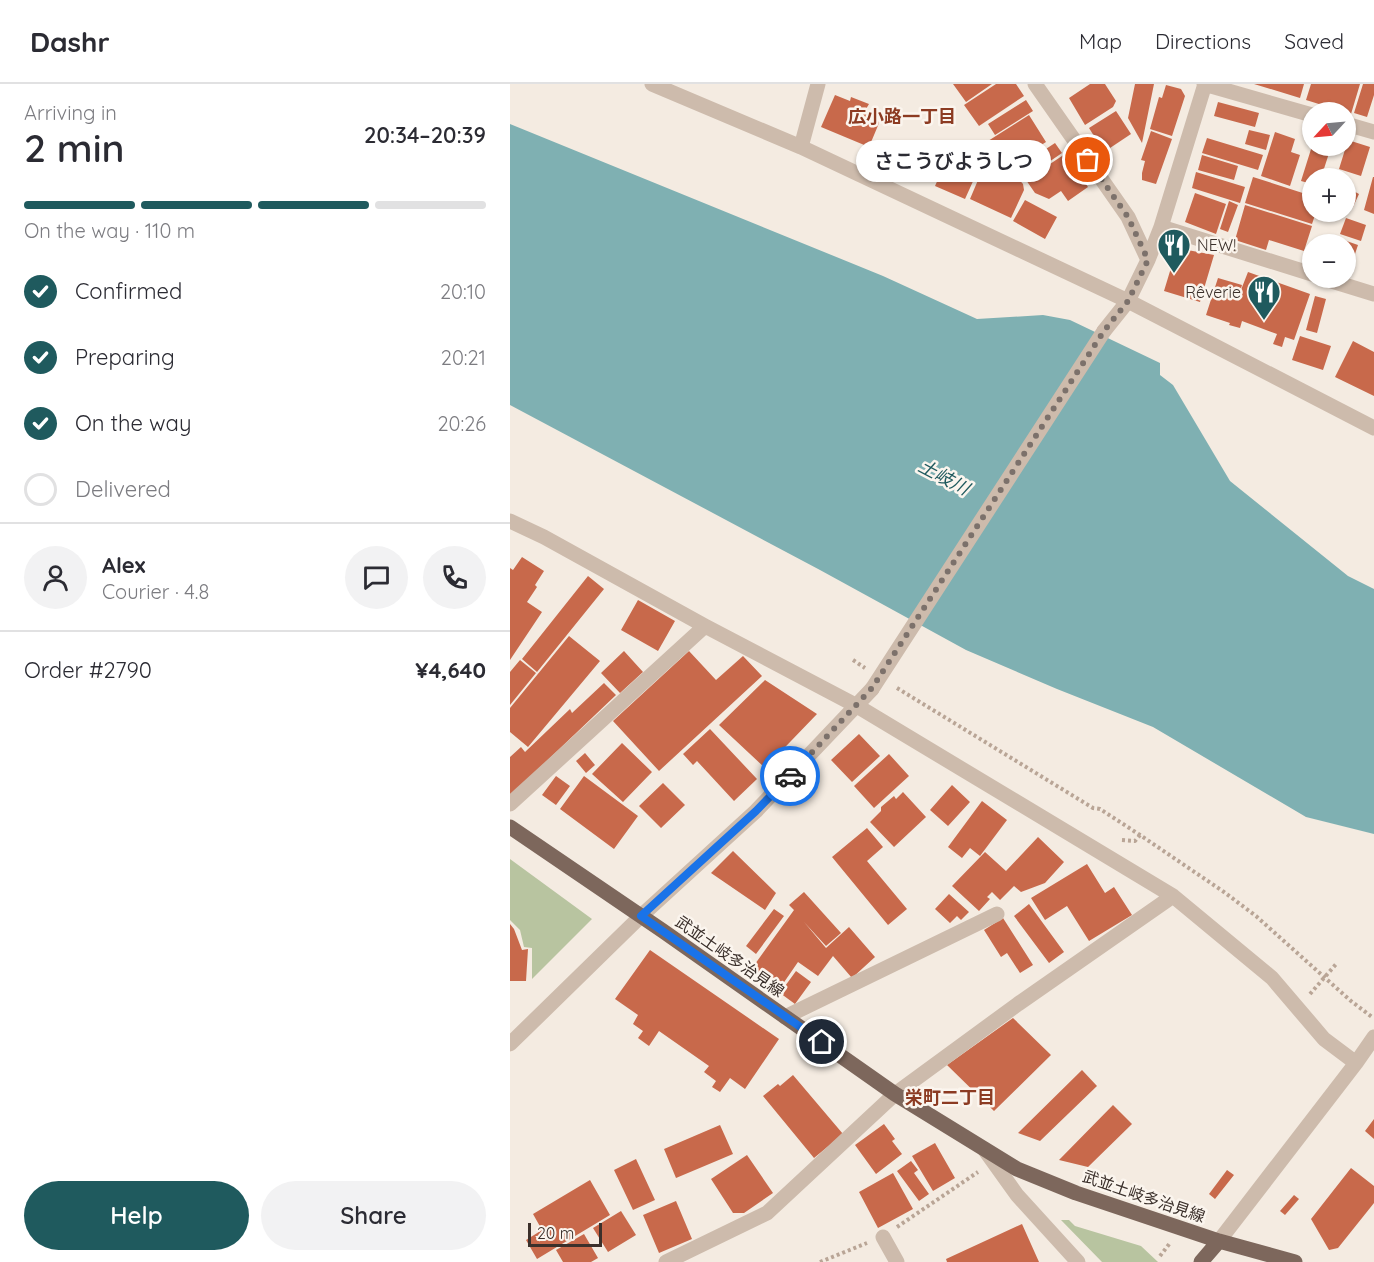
<!DOCTYPE html>
<meta charset="utf-8">
<style>
body{margin:0;font-family:Quicksand,"Noto Sans JP",sans-serif;background:#f2f2f3;color:#2b2b33;height:100vh;display:flex;flex-direction:column;font-size:22px;white-space:nowrap}
*{box-sizing:border-box;margin:0}
p{font-size:20px;color:#7c7c81}
.icon{flex:none;width:33px;height:33px;fill:none;stroke:currentColor;stroke-width:2;stroke-linecap:round;stroke-linejoin:round}
.map{position:relative;flex:1;overflow:hidden}
.details{display:flex;flex-direction:column;background:#fff;width:510px}
.details>*{flex:none}
.needle{width:39px;rotate:244deg}
.tools{position:absolute;left:792px;top:18px;display:grid;gap:12px}
.tools a{display:grid;place-items:center;width:54px;height:54px;border-radius:50%;background:#fff;box-shadow:0 2px 4px #0004;font-size:30px}
.scale{position:absolute;left:18px;bottom:15px;width:74px;box-sizing:border-box;padding-left:6px;border:3px solid #3b302b;border-top:0;font-size:16px;line-height:21px;white-space:nowrap;color:#3b302b;-webkit-text-stroke:4px #fbf5ee;paint-order:stroke}
.pin{position:absolute;display:grid;place-items:center;width:51px;height:51px;color:#fff;margin:-26px;border:3px solid #fff;border-radius:50%;box-shadow:0 2px 6px #0007}
.courier{position:absolute;display:grid;place-items:center;width:60px;height:60px;margin:-30px;border:4px solid #1a73e8;border-radius:50%;background:#fff;color:#222;box-shadow:0 2px 8px #0007}
.bubble{position:absolute;height:42px;border-radius:21px;background:#fff;box-shadow:0 2px 4px #0004;font-size:20px;font-weight:600;line-height:42px;text-align:center}
.overview em{font-style:normal;font-weight:600}
.overview div{display:flex;flex-direction:column-reverse}
.overview{display:flex;align-items:center;justify-content:space-between;height:102px;padding:0 24px}
h1{font-size:39px;font-weight:600;line-height:45px}
.bar{display:grid;grid-template-columns:repeat(4,1fr);gap:9px 6px;align-content:center;height:72px;padding:0 24px}
.bar i{height:8px;border-radius:4px;background:#e1e1e2}
.bar .active{background:#1f5a5e}
.bar p{grid-column:span 4}
.line{display:flex;align-items:center;gap:15px;padding:0 24px;border-top:2px solid #e1e1e2}
.line div{flex:1}
.round{display:grid;place-items:center;flex:none;width:63px;height:63px;border-radius:32px;background:#f2f2f3}
ol{padding:0 24px;list-style:none}
li{display:flex;align-items:center;gap:18px;height:66px}
li p{margin-inline-start:auto}
li .icon{padding:6px;border-radius:50%;background:#1f5a5e;color:#fff;stroke-width:4}
li:last-child{color:#7c7c81}
li i{width:33px;height:33px;border:3px solid #e1e1e2;border-radius:50%}
.primary-button{display:flex;gap:12px;margin-top:auto;padding:12px 24px}
.primary-button a{flex:1;height:69px;border-radius:36px;background:#1f5a5e;color:#fff;font-size:24px;font-weight:600;line-height:69px;text-align:center}
.primary-button a+a{background:#f2f2f3;color:#2b2b33}
header{display:flex;align-items:center;gap:36px;box-sizing:border-box;height:84px;padding:0 30px;background:#fff;border-bottom:2px solid #e1e1e2}
header strong{font-size:28px}
nav{display:flex;gap:33px;margin-inline-start:auto;font-size:21px}
main{display:flex;flex:1;min-height:0}
.map>svg:first-child{display:block}
.green{fill:#b8c4a0}
.water{fill:#7fb0b2}
.building{fill:#c8694b}
.lines{fill:none;stroke-linecap:round;stroke-linejoin:round}
.path{stroke:#b9a596;stroke-width:4;stroke-dasharray:3 3;stroke-linecap:butt}
.minor{stroke:#cdbbac;stroke-width:15}
.major{stroke:#7d675c;stroke-width:15}
.minor-bridge{stroke:#cdbbac;stroke-width:15}
.done{stroke:#7c716b;stroke-width:6;stroke-dasharray:0 10.8}
.route{stroke:#1a73e8;stroke-width:8}
.labels{text-anchor:middle;dominant-baseline:central;stroke-width:5;stroke-linejoin:round;paint-order:stroke}
.poi-label{font-size:16px;fill:#3b302b;stroke:#fbf5ee;text-anchor:start}
.street-label{font-size:16px;fill:#3b302b;stroke:#fbf5ee}
.neighbourhood-label{font-size:18px;font-weight:bold;fill:#8c3b22;stroke:#fbf5ee}
.water-label{font-size:18px;font-style:italic;fill:#1f5a5e;stroke:#fbf5ee}
</style>
<header>
<strong>Dashr</strong>
<nav><a>Map</a><a>Directions</a><a>Saved</a></nav>
</header>
<main>
<section class="details">
<div class="overview"><div><h1>2 min</h1><p>Arriving in</p></div><em>20:34–20:39</em></div>
<div class="bar"><i class="active"></i><i class="active"></i><i class="active"></i><i></i><p>On the way · 110 m</p></div>
<ol>
<li><svg class="icon" aria-label="check" viewBox="0 0 24 24"><path d="M5 12l5 5 9-10"/></svg>Confirmed<p>20:10</p></li>
<li><svg class="icon" aria-label="check" viewBox="0 0 24 24"><path d="M5 12l5 5 9-10"/></svg>Preparing<p>20:21</p></li>
<li><svg class="icon" aria-label="check" viewBox="0 0 24 24"><path d="M5 12l5 5 9-10"/></svg>On the way<p>20:26</p></li>
<li><i></i>Delivered</li>
</ol>
<div class="line" style="height:108px"><a class="round"><svg class="icon" aria-label="person" viewBox="0 0 24 24"><circle cx="12" cy="8" r="4"/><path d="M4 21q1-7 8-7t8 7"/></svg></a><div><b>Alex</b><p>Courier · 4.8</p></div><a class="round"><svg class="icon" aria-label="chat" viewBox="0 0 24 24"><path d="M4 5h16v11H9l-5 4z"/></svg></a><a class="round"><svg class="icon" aria-label="phone" viewBox="0 0 24 24"><path d="M5 4h4l2 5-3 2q2 4 5 5l2-3 5 2v4C11 20 4 13 5 4z"/></svg></a></div>
<div class="line" style="height:78px"><div>Order #2790</div><b>¥4,640</b></div>
<div class="primary-button"><a>Help</a><a>Share</a></div>
</section>
<div class="map">
<svg width="864" height="1178" viewBox="0 0 864 1178">
<rect width="100%" height="100%" fill="#f4ebe1"/>
<path class="green" d="M0,775L82,835L22,895V864L14,863L10,846L0,836Z
M551,1136H559L565,1142L631,1162L648,1178H592Z"/>
<path class="water" d="M0,40L373,192L467,235L533,231L560,236L650,279V291L663,301L720,397L838,492L864,505V750L796,733L643,643L547,605L456,566L310,486L0,321Z"/>
<path class="building" d="M443,0H482L456,18Z
M486,0H506L514,12L469,42L454,21Z
M580,0H595L606,17L603,23L575,41L559,14Z
M625,0H644L632,59L618,34Z
M744,0H794L790,14Z
M801,0H850L841,30L796,16Z
M853,0H864V11L857,33L844,29Z
M656,1L671,5L675,12L662,52L640,45L649,13L652,14Z
M325,11L340,17L341,13L359,20L356,25L372,32L359,63L311,43Z
M516,16L523,27L485,51L478,40Z
M708,18L749,29L745,43L704,32Z
M606,27L621,50L594,68L579,44Z
M519,31L536,58L495,84L478,57Z
M739,46L760,51L756,66L735,60Z
M641,47L662,55L646,100L632,96V89L635,77L631,76Z
M765,48L785,55L781,68L790,71L780,102L751,92Z
M697,54L753,71L748,86L692,69Z
M838,56L860,63L851,92L829,85Z
M545,59L552,69L517,93L510,82Z
M444,60L474,73L455,115L425,102Z
M802,62L821,63L811,94H802V100L791,97Z
M555,70L578,103L558,117L551,107L539,115L525,109L516,96Z
M692,71L728,82L724,96L688,86Z
M481,80L505,91L513,100L514,106L501,134L460,115L471,89L475,91Z
M686,88L735,103L730,119L682,104Z
M743,93L802,112V128H806L802,140L735,119Z
M863,93H864V130L854,126Z
M836,103L849,110L843,123L836,120Z
M685,109L716,120L706,150L675,138Z
M515,116L547,133L535,155L503,137Z
M719,117L728,121L718,148L710,145Z
M735,121L802,142L794,167L759,156L756,166L725,156Z
M836,134L856,141L851,157L830,150Z
M828,154L848,161L840,185L836,183V160H826Z
M667,164L704,171L690,218L654,207Z
M738,188L800,210L784,256L775,253L772,263L763,260L767,250L732,237L730,244L719,241L720,239L696,231L708,194L732,201L729,211Z
M805,212L816,215L807,249L796,246Z
M790,252L821,262L813,286L782,276Z
M843,257L864,268V312L825,293Z
M12,473L34,487L25,501L27,503L17,518L32,528L0,576V484L3,486Z
M78,492L94,505L27,588L12,575Z
M128,516L165,537L148,567L111,546Z
M59,552L90,577L18,663L0,648V624Z
M114,567L133,588L110,609L91,589Z
M179,567L206,596L233,572L252,592L149,687L103,637Z
M10,576L26,589L0,621V588Z
M255,596L307,630L255,684L209,641Z
M94,599L106,611L0,712V673L11,663L15,668L60,625L62,629Z
M200,645L247,695L224,717L187,677L183,681L173,670Z
M349,650L370,672L342,698L321,676Z
M112,659L142,688L113,718L82,690Z
M75,669L85,681L76,689L66,677Z
M379,670L399,692L364,724L344,702Z
M46,692L60,702L46,721L32,711Z
M74,692L128,732L104,765L50,725Z
M153,699L175,721L151,744L129,722Z
M442,701L460,718L438,742L420,726Z
M393,708L416,733L384,763L360,738L371,727V723L384,712L386,715Z
M472,717L497,736L470,772L460,764L452,774L438,763Z
M357,744L373,763L357,777L397,825L378,841L322,773Z
M528,753L554,778L535,799L511,808L504,802L490,816L482,808L477,813L480,815L469,827L442,802L475,768L496,787Z
M223,767L266,809L255,826L201,789Z
M577,780L595,809L604,803L622,831L579,857L557,822L535,836L521,814Z
M294,808L331,849L316,862L294,838L316,864L339,843L365,873L342,894L323,872L308,892L288,878L268,907L240,887L284,826L279,821Z
M439,810L459,828L451,836L447,832L440,839L425,825Z
M519,820L554,868L539,879L504,832Z
M264,825L274,832L246,870L236,862Z
M493,834L523,881L510,889L497,869L491,873L474,846Z
M0,840L4,845L12,866L18,865L16,897H0Z
M140,866L269,955L235,1005L220,994L210,1008L202,1003L206,997L194,988L199,982L149,947L139,962L128,954L133,947L123,940L128,931L105,915Z
M286,887L301,898L285,920L270,909Z
M503,934L541,971L484,1027L437,981Z
M572,986L587,1002L530,1057L508,1049Z
M283,991L333,1050L304,1074L253,1012L268,1000L270,1002Z
M603,1021L622,1040L578,1083L549,1076Z
M864,1035V1055L855,1047Z
M374,1040L385,1055L382,1057L392,1070L366,1090L345,1061Z
M210,1041L223,1070L166,1094L154,1065Z
M425,1059L445,1094L423,1107L402,1072Z
M237,1071L263,1109L234,1129H223L201,1095Z
M126,1075L145,1116L123,1126L104,1086Z
M401,1077L408,1086L404,1089L419,1110L409,1117L387,1087Z
M841,1084L864,1102V1119L828,1164L819,1166L801,1135Z
M717,1086L724,1091L705,1115L699,1110Z
M383,1089L403,1125L368,1144L349,1108Z
M80,1096L100,1131L27,1175L16,1156L32,1146L23,1130Z
M784,1111L789,1115L775,1131L770,1127Z
M166,1117L182,1155L149,1169L133,1131Z
M111,1127L126,1151L98,1168L83,1144Z
M512,1140L529,1178H437L436,1175Z
M74,1150L88,1174L81,1178H53L46,1166Z"/>
<g class="lines">
<path class="path" d="M343,576L355,584
M387,604L583,724L590,725L630,751L714,808L746,832L841,917L862,933
M612,756L625,757L630,751
M800,910L827,879
M683,1130L690,1121
M387,1143L468,1088
M650,1172L660,1159
M310,1178L357,1159"/>
<path class="minor" d="M142,0L291,63L618,217L864,344
M525,0L618,133L638,176
M694,0L802,31
M836,40L864,48
M291,63L308,0
M651,143L802,190
M812,194L864,210
M594,247L618,217L638,176L651,143L695,0
M0,437L34,453L195,542L347,622L663,812L762,894L814,955L846,979
M0,720L195,542
M275,933L487,830
M0,960L131,832L246,727L362,605
M474,1065L507,1111L568,1178
M373,1153L387,1178
M709,1157L846,979L864,953
M156,1178L257,1129L385,1010L508,920L663,812"/>
<path class="major" d="M0,743L153,847L385,1010L507,1085L566,1109L709,1157L785,1178
M691,1178L709,1157"/>
<path class="minor-bridge" d="M362,605L594,247"/>
</g>
<g class="lines">
<path class="done" d="M280,692L362,604L594,247L618,217L638,176L618,133L578,76"/>
<path class="route" d="M280,692L246,727L131,832L312,958"/>
</g>
<defs>
<symbol id="restaurant-pin" viewBox="-11 -11 22 30"><path d="M0 17L-7.5 6A9.5 9.5 0 1 1 7.5 6Z" fill="#1f5a5e" stroke="#fbf5ee"/><path d="M-5-6h1v4h1v-4h1v4h1v-4h1v5L-1.5 .5V6h-2V.5L-5-1ZM5-6V6H3V1.5H1.5Q1.5-4 5-6Z" fill="#fff"/></symbol>
</defs>
<g fill-rule="evenodd">
<use href="#restaurant-pin" x="645" y="142" width="38" height="52"/>
<use href="#restaurant-pin" x="735" y="189" width="38" height="52"/>
</g>
<g class="labels">
<g class="poi-label">
<text x="687" y="161">NEW!</text>
<text x="731" y="208" text-anchor="end">Rêverie</text>
</g>
<g class="street-label">
<text transform="translate(220 872) rotate(35)">武並土岐多治見線</text>
<text transform="translate(634 1112) rotate(19)">武並土岐多治見線</text>
</g>
<g class="neighbourhood-label">
<text x="392" y="32">広小路一丁目</text>
<text x="440" y="1013">栄町二丁目</text>
</g>
<g class="water-label">
<text transform="translate(434 393) rotate(28)">土岐川</text>
</g>
</g>
</svg>
<div class="tools">
<a><svg class="needle" viewBox="-14 -14 28 28"><path d="M0-13l5 13h-10z" fill="#e53935"/><path d="M0 13l5-13h-10z" fill="#7c7c81"/></svg></a>
<a>+</a>
<a>−</a>
</div>
<div class="scale">20 m</div>
<div class="pin" style="left:578px;top:76px;background:#ea580c"><svg class="icon" aria-label="bag" viewBox="0 0 24 24"><path d="M5 8h14l-1 12H6zM9 8a3 3 0 0 1 6 0"/></svg></div>
<div class="pin" style="left:312px;top:958px;background:#1f2937"><svg class="icon" aria-label="home" viewBox="0 0 24 24"><path d="M3 11l9-7 9 7M6 9v11h12V9"/></svg></div>
<div class="courier" style="left:280px;top:692px"><svg class="icon" aria-label="car" viewBox="0 0 24 24"><path d="M5 17H2v-5l4-1 3-4h7l3 4 3 1v5h-3M9 17h6M6 11h13"/><circle cx="7" cy="17" r="2"/><circle cx="17" cy="17" r="2"/></svg></div>
<div class="bubble" style="left:346px;top:56px;width:195px">さこうびようしつ</div>
</div>
</main>
